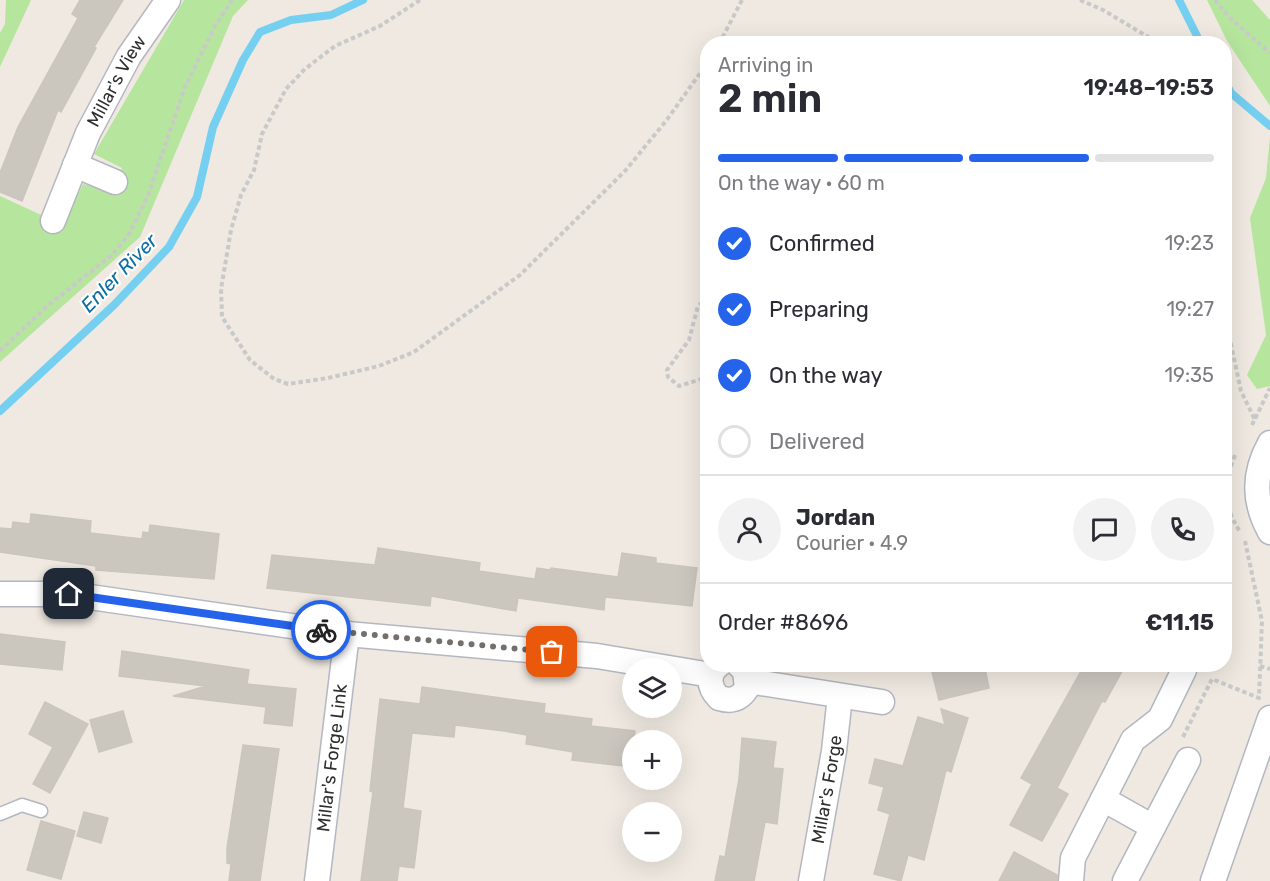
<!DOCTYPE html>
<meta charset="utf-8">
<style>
body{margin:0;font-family:Rubik,sans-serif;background:#f2f2f3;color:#2b2b33;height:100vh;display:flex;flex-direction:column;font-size:22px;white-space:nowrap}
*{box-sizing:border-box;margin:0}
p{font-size:20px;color:#7c7c81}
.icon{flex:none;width:33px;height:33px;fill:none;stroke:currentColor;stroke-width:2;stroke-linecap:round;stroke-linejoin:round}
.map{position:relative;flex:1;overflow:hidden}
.sheet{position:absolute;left:700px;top:36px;width:532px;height:636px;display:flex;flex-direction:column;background:#fff;border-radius:24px;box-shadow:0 6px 24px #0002}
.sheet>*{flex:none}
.fabs{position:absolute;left:622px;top:658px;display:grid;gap:12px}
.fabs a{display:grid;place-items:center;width:60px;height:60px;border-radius:50%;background:#fff;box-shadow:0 6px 24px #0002;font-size:30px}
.pin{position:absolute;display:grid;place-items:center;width:51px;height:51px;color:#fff;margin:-26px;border-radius:12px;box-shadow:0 3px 9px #0006}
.courier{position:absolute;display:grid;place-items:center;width:60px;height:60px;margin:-30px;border:4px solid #2563eb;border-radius:50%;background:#fff;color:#222;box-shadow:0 2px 8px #0007}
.overview em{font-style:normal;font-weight:600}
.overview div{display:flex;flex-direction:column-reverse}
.overview{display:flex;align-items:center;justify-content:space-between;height:102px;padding:0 18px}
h1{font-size:39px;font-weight:600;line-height:45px}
.bar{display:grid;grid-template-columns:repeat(4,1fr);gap:9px 6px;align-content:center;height:72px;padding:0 18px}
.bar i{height:8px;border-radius:4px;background:#e1e1e2}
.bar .active{background:#2563eb}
.bar p{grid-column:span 4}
.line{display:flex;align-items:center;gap:15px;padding:0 18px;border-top:2px solid #e1e1e2}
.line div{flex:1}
.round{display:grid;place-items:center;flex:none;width:63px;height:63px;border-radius:32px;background:#f2f2f3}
ol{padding:0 18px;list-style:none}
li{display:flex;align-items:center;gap:18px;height:66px}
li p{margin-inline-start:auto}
li .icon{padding:6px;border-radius:50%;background:#2563eb;color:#fff;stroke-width:4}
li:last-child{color:#7c7c81}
li i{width:33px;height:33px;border:3px solid #e1e1e2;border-radius:50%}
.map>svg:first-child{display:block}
.green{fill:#b6e59e}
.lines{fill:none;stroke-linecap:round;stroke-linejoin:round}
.stream{stroke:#75cff0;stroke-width:8}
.building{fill:#cbc7bf;stroke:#cbc5ba;stroke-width:1.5}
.lane-casing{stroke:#b4b7c1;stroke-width:15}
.street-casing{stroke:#b4b7c1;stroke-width:27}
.path{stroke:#c9c9c9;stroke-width:4;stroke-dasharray:4.5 3;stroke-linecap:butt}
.lane{stroke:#fff;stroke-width:12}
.street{stroke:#fff;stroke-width:24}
.done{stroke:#726f6d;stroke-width:6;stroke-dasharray:0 10.8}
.route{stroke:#2563eb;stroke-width:8}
.labels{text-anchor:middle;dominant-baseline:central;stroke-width:4.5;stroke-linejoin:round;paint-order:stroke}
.street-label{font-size:18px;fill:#2e2e2e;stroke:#fff}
.water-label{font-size:20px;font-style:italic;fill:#0d6fa3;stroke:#fff}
</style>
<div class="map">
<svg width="1270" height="881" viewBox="0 0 1270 881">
<rect width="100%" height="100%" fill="#efe9e1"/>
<path class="green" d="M6,0H31L0,67V33L5,24Z
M184,0H248L233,16L140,237L0,362V196L63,225L83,184L112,192L122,168L94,154Z
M1207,0H1252L1270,20V106L1227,41Z
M1270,137V386L1257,389L1247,375L1266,335L1250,218L1266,178Z"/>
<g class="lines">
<path class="stream" d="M1179,0L1201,44
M1226,83L1231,93L1270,126
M0,411L114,305L169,247L197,197L213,127L243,60L260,32L291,20L331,15L363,0"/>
</g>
<path class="building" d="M80,0H123L94,47L96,48L61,112L58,110L22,201L0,192V173L18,127L78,18L72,14Z
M31,514L91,521L90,533L142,539L143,532L149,533L150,525L219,534L214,579L96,570V566L0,552V528L12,529L13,522L30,524Z
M378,548L480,563L479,571L535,579L537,568L550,570L551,568L618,577L622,553L656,558V563L697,568L692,606L605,597L604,610L518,598L516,611L431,596L430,606L267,588L272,555L375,565Z
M0,634L65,642L62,670L0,664Z
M122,651L249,670L247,684L296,689L292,726L264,723L266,707L173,696L206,686L119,676Z
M930,664H984L989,688L939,700Z
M1085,664H1126L1105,702L1102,701L1057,788L1068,794L1042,841L1010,825L1032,784L1021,778Z
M422,687L545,704L544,713L592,719L591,726L635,731L631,767L572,760L573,752L526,744L527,735L504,731L455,725L454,737L412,733L403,808L421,811L414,868L399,866L397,881H361L373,792L370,791L380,699L420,704Z
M45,702L88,724L50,793L33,784L53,747L29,734Z
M941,709L968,718L951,772L946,770L924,860L908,855L901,881L874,874L890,814L878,810L884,787L869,783L875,759L903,766L918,717L945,725Z
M123,711L132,742L99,752L90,720Z
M742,738L776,742L773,768L783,769L777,824L765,822L754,881H715L720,856L725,857L739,779Z
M243,745L279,749L260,881H229L231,864L227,863V848Z
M84,812L108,818L101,843L77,836Z
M41,821L75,831L61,879L27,870Z
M1014,852L1057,875V881H999Z"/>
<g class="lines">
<defs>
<path id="lane" d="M0,814L22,805L41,811"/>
<g id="street">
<path d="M75,165L115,182"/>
<path id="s1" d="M53,221L88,133L129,56L168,0"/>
<path d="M1270,443C1253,474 1253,501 1270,532"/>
<path d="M0,594H69L347,634L597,656L711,675"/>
<path d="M720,664C707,673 708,687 719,698C732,702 740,699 747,688L745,671L738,664"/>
<path d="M748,681L882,702"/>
<path d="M1103,799L1153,827"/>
<path id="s2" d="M317,881L347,634"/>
<path id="s3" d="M811,881L834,751L840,696"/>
<path d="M1071,881L1073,858L1133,740L1160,719L1184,670"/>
<path d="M1125,881L1188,760"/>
<path d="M1213,881L1270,718"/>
</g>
</defs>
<use href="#lane" class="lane-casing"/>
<use href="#street" class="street-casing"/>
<path class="path" d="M420,0L380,26L335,46L305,69L286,89L262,134L254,170L241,195L231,230L221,289L222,317L250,360L274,379L288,384L328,378L379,366L414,352L520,275L625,171L666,121L708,62
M1080,0L1103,10L1160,44
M1215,0L1230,18L1270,53
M719,44L742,0
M708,297L698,306L689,340L667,370L668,377L679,386L708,377
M1226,321L1241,391L1255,420
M0,351L46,307L112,255L129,234L147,198L185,87L214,28L232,0
M1252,425L1270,388
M1235,455C1223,487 1222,502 1240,532
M1260,666L1270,669
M1183,737L1212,679L1259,698L1262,621L1245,541"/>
<use href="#lane" class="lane"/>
<use href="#street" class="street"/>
</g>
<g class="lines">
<path class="done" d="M321,630L552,652"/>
<path class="route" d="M69,594L321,630"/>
</g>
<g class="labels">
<g class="street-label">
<text stroke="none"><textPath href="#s1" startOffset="154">Millar's View</textPath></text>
<text stroke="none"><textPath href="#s2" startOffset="124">Millar's Forge Link</textPath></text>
<text stroke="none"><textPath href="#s3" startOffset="93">Millar's Forge</textPath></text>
</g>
<g class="water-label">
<text transform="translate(119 273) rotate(-46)">Enler River</text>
</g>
</g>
</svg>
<div class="fabs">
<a><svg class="icon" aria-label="layers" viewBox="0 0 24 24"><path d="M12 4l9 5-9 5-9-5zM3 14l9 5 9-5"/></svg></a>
<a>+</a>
<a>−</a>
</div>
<div class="pin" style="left:552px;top:652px;background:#ea580c"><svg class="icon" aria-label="bag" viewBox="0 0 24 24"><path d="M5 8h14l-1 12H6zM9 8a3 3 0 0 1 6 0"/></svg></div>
<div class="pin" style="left:69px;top:594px;background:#1f2937"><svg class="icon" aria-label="home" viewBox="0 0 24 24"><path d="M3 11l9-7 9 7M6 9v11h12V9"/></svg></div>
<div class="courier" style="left:321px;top:630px"><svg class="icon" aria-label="bike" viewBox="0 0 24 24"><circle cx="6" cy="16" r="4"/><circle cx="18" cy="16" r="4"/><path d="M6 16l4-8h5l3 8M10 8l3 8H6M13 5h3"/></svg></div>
<section class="sheet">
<div class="overview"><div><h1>2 min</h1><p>Arriving in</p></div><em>19:48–19:53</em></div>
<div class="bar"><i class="active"></i><i class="active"></i><i class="active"></i><i></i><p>On the way · 60 m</p></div>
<ol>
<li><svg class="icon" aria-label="check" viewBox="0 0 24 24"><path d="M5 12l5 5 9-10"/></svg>Confirmed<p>19:23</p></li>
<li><svg class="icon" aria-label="check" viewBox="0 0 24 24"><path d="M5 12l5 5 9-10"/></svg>Preparing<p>19:27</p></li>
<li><svg class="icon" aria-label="check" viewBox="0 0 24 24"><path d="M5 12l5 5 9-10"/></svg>On the way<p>19:35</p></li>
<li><i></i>Delivered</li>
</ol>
<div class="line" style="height:108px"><a class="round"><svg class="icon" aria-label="person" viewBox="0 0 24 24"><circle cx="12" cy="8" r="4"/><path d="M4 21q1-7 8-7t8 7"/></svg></a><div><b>Jordan</b><p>Courier · 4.9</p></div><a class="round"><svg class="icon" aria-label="chat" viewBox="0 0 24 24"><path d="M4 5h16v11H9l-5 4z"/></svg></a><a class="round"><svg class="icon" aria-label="phone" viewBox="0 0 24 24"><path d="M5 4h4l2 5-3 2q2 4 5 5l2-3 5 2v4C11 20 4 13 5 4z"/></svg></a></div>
<div class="line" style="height:78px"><div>Order #8696</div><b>€11.15</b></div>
</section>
</div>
